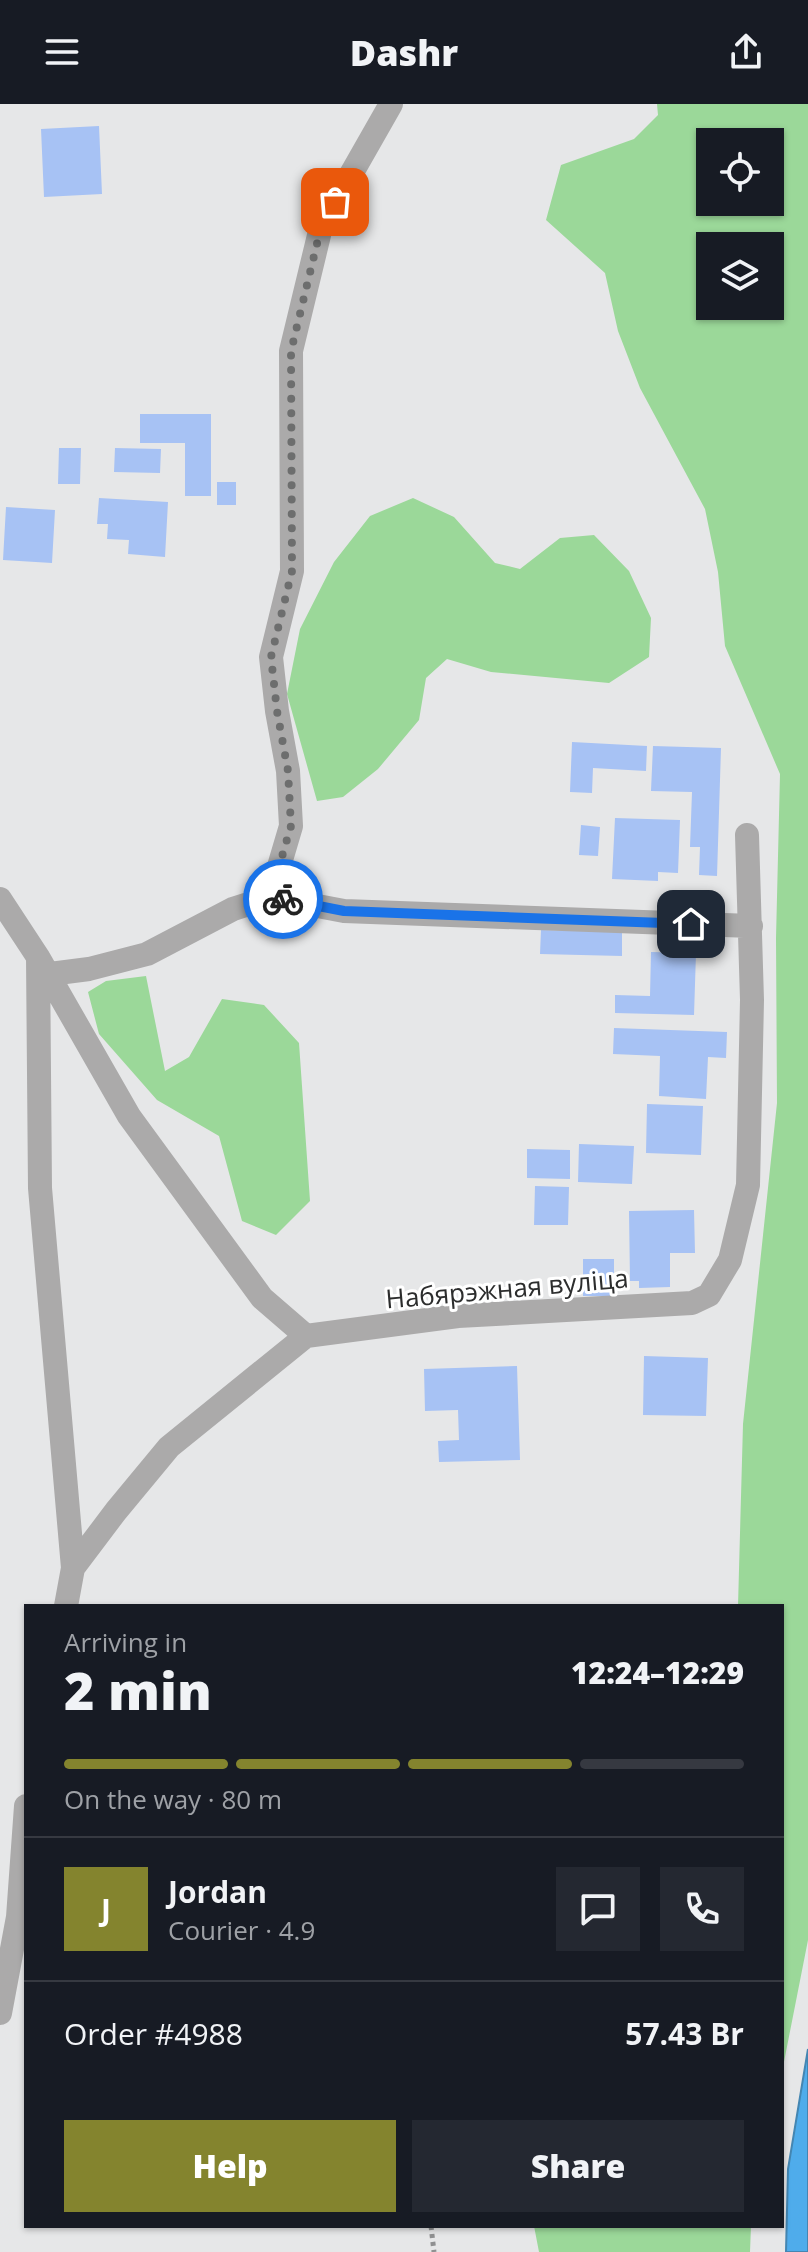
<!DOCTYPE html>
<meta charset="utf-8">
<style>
body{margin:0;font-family:"Open Sans",sans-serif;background:#242831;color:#f1f3f6;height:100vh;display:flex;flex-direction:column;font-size:30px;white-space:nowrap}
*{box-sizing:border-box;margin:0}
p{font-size:26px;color:#9ea1a6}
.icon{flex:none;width:44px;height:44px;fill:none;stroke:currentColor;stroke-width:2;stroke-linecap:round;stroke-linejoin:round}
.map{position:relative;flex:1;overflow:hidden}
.sheet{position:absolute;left:24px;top:1500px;width:760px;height:624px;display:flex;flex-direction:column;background:#171b24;border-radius:0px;box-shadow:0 2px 6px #0004}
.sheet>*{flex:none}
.tools{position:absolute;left:696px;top:24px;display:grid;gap:16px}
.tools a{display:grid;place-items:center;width:88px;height:88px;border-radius:0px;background:#171b24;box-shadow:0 2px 6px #0004;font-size:40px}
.pin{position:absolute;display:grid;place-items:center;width:68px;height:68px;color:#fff;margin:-34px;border-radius:16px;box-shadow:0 4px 12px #0006}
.courier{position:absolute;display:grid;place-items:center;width:80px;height:80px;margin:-40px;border:6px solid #1a73e8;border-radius:50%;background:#fff;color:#222;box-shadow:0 2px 10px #0007}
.overview em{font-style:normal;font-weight:800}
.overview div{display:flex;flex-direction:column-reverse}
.overview{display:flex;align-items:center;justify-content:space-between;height:136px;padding:0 40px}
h1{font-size:52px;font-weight:800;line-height:60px}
.bar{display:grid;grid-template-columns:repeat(4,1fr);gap:12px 8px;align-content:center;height:96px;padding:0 40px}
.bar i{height:10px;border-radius:6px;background:#363941}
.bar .active{background:#84842e}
.bar p{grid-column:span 4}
.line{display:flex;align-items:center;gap:20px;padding:0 40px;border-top:2px solid #363941}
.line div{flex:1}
.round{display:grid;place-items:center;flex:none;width:84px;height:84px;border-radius:0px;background:#242831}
.button{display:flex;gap:16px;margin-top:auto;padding:16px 40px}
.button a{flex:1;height:92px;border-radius:0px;background:#84842e;color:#fff;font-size:32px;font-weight:800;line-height:92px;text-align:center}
.button a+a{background:#242831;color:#f1f3f6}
header{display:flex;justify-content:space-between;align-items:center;height:104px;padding:0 40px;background:#171b24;font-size:36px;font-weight:800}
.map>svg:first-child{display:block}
.green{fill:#9bd899;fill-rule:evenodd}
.water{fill:#4faceb;stroke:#4486b2;stroke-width:2}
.building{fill:#a7c2f4}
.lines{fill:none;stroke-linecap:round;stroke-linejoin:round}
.path{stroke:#8f9091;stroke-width:5;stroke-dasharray:4 4;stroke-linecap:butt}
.minor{stroke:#abaaaa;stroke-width:24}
.done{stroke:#6d6e6e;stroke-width:8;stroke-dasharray:0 14.4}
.route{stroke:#1a73e8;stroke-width:10}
.labels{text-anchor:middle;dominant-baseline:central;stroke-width:6;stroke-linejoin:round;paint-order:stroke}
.street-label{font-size:26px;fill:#2c2d2d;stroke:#fff}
</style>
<header><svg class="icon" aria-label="menu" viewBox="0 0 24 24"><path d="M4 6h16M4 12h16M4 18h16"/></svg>Dashr<svg class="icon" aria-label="share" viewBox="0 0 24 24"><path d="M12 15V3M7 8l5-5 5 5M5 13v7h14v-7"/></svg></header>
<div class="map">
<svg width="808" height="2148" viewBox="0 0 808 2148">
<rect width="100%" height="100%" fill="#e6e7e8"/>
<path class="green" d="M657,0H808V1836L782,1968V1502H738L743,1320L777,999L776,834L780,670L725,542L718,468L705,405L640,284L618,227L605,169L546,116L561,61L634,35L658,11ZM770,38V98H710V38ZM770,142V202H710V142Z
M413,394L454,413L495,459L520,465L560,434L594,431L629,467L651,514L649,553L609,579L491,568L447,555L426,574L419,616L378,665L343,693L317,697L287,590L300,525L334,458L370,412Z
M146,872L165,967L189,953L222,895L264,901L299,939L310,1097L276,1131L242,1117L219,1032L157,996L99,930L88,888L106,877Z
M534,2122H751L750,2148H539Z"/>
<path class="water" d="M808,1945V2148H786L788,2065Z"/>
<path class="building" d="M99,22L102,90L44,93L41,25Z
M140,310H211V392H185V339H140Z
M59,344H81L80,380H58Z
M115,344L161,345L160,369L114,368Z
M217,378H236V401H217Z
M99,394L168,398L165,453L128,450L129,436L107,435L108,420H97Z
M6,403L55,406L52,459L3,456Z
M572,638L647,642L646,667L593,664L592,689L570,688Z
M653,642L721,644L717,772L699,771L700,743H690L692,688L651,687Z
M615,714L680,716L678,769L658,768V777L612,775Z
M581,721L600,723L598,752L579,751Z
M541,826L622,828V852L540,850Z
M651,848L696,849L694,911L615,909V891L650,892Z
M614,924L727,928L726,954L708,953L706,995L659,992L660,952L613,950Z
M647,1000L703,1002L701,1051L646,1049Z
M579,1040L634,1042L632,1080L578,1078Z
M527,1045L570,1046V1075L527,1074Z
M535,1082L569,1083L568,1121H534Z
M694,1106L695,1149H670V1183L639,1184V1177H630L629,1107Z
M583,1155H614V1192H583Z
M644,1252L708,1254L706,1312L643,1311Z
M517,1262L520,1356L439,1358L438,1337L459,1336L458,1306L425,1307L424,1265Z"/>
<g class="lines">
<path class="path" d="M431,2122L434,2148"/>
<path class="minor" d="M270,793L344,807L751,822
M0,795L38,853L40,1084L73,1464L66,1502
M38,853L129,1012L262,1194L306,1232L458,1212L692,1199L709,1191L730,1156L748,1081L752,896L747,731
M50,870L89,865L147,850L233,805L270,793L291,722L288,667L277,607L271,553L292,467L291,247L321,123L391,0
M73,1464L116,1407L169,1343L306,1232
M0,1909L18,1813L26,1702"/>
</g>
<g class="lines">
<path class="done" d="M283,795L270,793L291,722L288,667L277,607L271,553L292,467L291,247L321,123L335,98"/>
<path class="route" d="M283,795L344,807L691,820"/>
</g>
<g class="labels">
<g class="street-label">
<text transform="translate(507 1184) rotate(-5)">Набярэжная вуліца</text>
</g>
</g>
</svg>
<div class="tools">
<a><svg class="icon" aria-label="locate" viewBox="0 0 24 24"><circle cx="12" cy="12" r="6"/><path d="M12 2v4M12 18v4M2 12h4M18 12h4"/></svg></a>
<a><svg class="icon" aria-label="layers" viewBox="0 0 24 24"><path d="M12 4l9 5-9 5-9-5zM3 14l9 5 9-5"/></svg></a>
</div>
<div class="pin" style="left:335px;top:98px;background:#ea580c"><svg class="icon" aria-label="bag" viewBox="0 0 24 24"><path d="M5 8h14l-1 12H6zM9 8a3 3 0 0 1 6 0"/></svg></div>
<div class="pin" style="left:691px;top:820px;background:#1f2937"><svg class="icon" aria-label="home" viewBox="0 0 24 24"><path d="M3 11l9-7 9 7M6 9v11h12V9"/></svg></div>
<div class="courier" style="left:283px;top:795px"><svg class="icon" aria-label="bike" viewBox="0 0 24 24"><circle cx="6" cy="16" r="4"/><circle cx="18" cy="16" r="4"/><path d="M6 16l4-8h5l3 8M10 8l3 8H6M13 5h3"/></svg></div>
<section class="sheet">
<div class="overview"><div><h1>2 min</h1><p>Arriving in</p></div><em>12:24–12:29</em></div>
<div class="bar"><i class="active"></i><i class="active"></i><i class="active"></i><i></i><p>On the way · 80 m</p></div>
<div class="line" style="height:144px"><b class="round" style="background:#84842e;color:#fff">J</b><div><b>Jordan</b><p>Courier · 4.9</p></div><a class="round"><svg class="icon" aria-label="chat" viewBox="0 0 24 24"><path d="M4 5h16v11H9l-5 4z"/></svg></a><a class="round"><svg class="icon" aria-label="phone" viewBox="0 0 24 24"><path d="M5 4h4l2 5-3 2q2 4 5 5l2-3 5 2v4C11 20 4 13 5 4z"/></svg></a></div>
<div class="line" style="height:104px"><div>Order #4988</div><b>57.43 Br</b></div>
<div class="button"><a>Help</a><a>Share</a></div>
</section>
</div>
